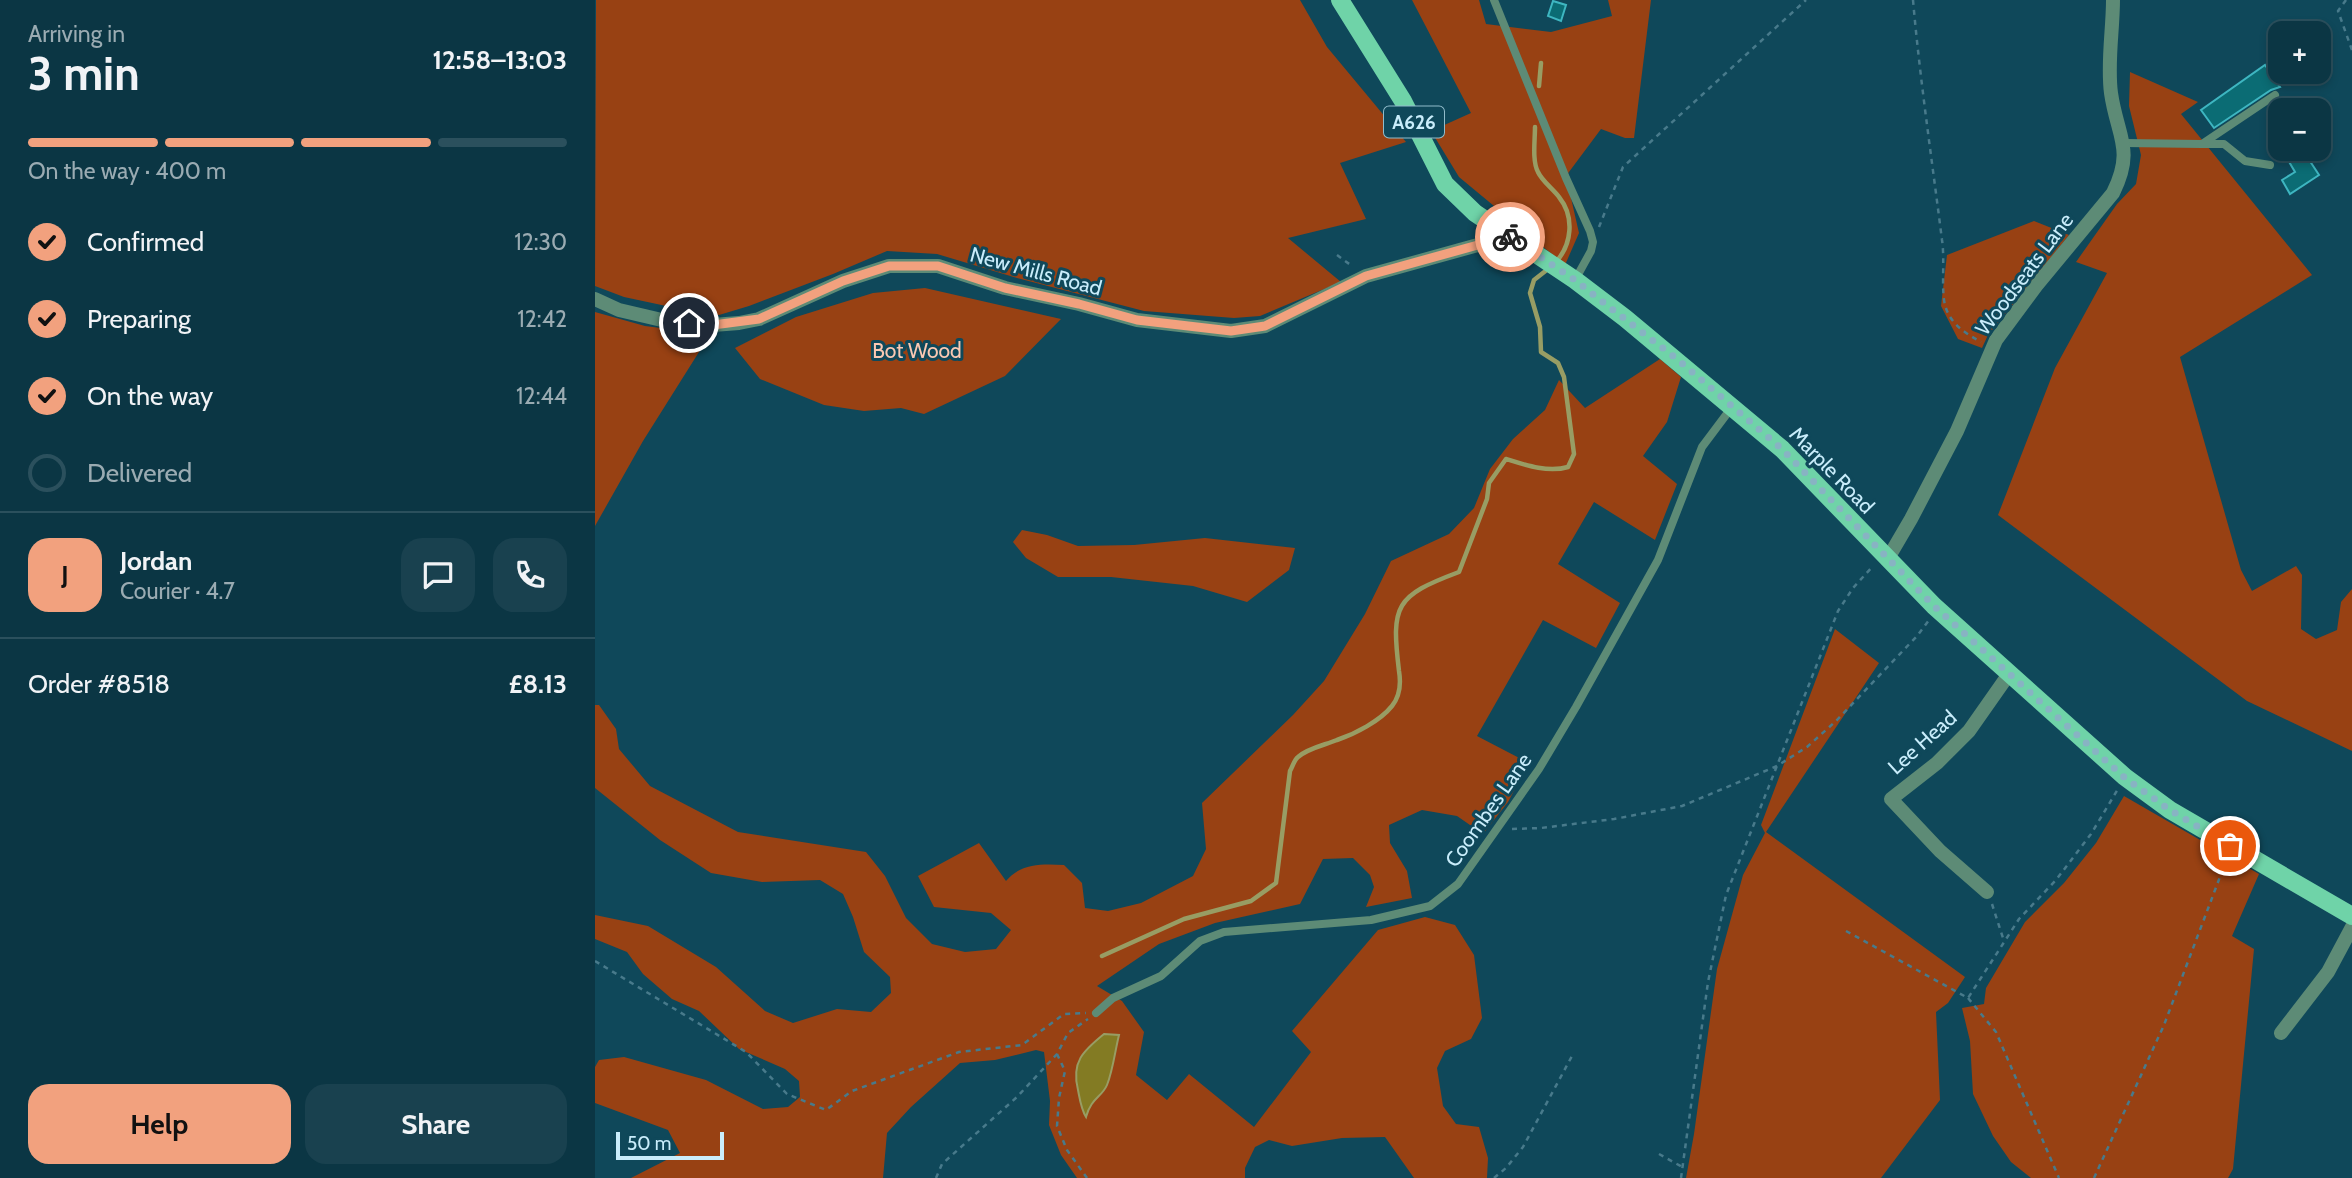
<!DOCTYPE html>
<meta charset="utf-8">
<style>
body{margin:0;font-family:Cabin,sans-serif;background:#19414f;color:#f1f3f6;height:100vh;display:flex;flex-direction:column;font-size:26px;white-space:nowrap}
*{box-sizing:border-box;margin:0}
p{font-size:23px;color:#9aabb2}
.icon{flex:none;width:38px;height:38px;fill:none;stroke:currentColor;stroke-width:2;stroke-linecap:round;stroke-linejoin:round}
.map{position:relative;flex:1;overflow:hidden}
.drawer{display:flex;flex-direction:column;background:#0b3644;width:595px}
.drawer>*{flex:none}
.fabs{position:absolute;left:1673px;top:21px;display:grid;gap:14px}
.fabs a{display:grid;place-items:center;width:63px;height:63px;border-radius:14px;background:#0b3644;box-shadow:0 4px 10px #0003,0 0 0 2px #2b505d;font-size:35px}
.scale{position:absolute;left:21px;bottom:18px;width:108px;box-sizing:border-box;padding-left:7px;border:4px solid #c9edfb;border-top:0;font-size:19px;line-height:24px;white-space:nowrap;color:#c9edfb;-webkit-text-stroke:5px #0f485a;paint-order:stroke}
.pin{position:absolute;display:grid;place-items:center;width:60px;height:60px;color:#fff;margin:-30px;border:4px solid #fff;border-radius:50%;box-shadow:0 2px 7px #0007}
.courier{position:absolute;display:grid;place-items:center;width:70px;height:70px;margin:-35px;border:5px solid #f2a17e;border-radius:50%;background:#fff;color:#222;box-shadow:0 2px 9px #0007}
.overview em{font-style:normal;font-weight:800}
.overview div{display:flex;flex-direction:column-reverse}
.overview{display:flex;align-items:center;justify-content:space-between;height:119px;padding:0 28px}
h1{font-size:46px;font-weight:800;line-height:52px}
.bar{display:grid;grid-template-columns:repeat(4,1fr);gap:10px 7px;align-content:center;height:84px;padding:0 28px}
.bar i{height:9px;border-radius:5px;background:#2b505d}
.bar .selected{background:#f2a17e}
.bar p{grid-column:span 4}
.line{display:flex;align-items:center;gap:18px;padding:0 28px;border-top:2px solid #2b505d}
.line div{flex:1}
.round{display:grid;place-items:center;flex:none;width:74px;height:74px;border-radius:21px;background:#19414f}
ol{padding:0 28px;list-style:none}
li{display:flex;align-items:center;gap:21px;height:77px}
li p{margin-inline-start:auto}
li .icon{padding:7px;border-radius:50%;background:#f2a17e;color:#111;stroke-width:4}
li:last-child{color:#9aabb2}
li i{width:38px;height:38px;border:4px solid #2b505d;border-radius:50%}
.primary-button{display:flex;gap:14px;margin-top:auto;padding:14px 28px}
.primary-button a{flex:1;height:80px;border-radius:21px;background:#f2a17e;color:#111;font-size:28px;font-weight:800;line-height:80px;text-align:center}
.primary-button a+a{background:#19414f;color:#f1f3f6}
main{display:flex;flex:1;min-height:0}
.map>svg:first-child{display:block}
.green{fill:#984113}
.water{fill:#837b23;stroke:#989d64;stroke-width:2}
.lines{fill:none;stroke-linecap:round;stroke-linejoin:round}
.stream{stroke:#989d64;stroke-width:4.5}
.building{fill:#0b6c74;stroke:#3eb6c1;stroke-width:2}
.path{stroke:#487a8b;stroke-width:2.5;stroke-dasharray:5 5;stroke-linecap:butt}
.service{stroke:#5d8b76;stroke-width:8}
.minor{stroke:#5d8b76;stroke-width:14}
.primary{stroke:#6fd3a8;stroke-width:18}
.done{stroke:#88b3c3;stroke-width:7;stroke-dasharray:0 12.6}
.route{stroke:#f2a17e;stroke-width:9}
.labels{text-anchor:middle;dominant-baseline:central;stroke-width:6;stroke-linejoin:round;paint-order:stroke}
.shield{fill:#0f485a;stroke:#91bccb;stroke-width:2}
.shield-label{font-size:19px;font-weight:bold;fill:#c9edfb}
.street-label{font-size:21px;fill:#c9edfb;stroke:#0f485a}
.park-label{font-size:21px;fill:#fbc8b2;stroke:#0f485a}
</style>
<main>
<section class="drawer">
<div class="overview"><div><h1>3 min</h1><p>Arriving in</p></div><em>12:58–13:03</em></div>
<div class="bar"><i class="selected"></i><i class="selected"></i><i class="selected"></i><i></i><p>On the way · 400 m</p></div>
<ol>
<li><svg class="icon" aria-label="check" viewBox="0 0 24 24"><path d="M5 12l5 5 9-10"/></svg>Confirmed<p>12:30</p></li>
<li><svg class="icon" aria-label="check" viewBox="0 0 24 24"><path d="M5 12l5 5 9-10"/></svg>Preparing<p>12:42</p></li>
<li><svg class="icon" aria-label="check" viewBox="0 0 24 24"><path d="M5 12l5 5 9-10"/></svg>On the way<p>12:44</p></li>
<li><i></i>Delivered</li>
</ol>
<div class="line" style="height:126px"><b class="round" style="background:#f2a17e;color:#111">J</b><div><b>Jordan</b><p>Courier · 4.7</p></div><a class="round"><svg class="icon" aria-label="chat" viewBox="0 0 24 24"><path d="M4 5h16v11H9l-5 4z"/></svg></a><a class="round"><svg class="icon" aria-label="phone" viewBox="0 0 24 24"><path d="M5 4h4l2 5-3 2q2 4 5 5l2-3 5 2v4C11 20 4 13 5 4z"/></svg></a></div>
<div class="line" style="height:91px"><div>Order #8518</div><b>£8.13</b></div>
<div class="primary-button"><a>Help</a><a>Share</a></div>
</section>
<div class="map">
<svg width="1757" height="1178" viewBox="0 0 1757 1178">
<rect width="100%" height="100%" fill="#0f485a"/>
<path class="green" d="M1,0H705L732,47L811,142L745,163L771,219L693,238L746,282L665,316L639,318L549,311L422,278L342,254L292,251L238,274L154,306L124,315L90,310L29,297L0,286Z
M817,0H884L891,24L956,32L1017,16L1013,0H1056L1039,138H1030L1006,129L971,176L984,233L970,265L864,177L836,131L876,113Z
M1535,72L1603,102L1586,114L1717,275L1585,357L1646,570L1657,591L1701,566L1707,575L1706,629L1721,639L1742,630L1746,602L1757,589V751L1652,701L1403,515L1460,368L1512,273L1481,262L1522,204L1541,184L1546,155L1534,106Z
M1439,221L1474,235L1393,335L1387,348L1363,339L1346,306L1352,255Z
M330,288L466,319L410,376L329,414L306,408L269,411L229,405L165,379L140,348L201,317L278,293Z
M0,312L50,326L105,333L109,344L48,441L0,526Z
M1065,359L1086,377L1072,422L1048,456L1082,484L1060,540L999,502L963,564L1025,603L1001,648L948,620L882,736L934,763L913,802L888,834L862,816L827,810L794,825L795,843L812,871L817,898L771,907L779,887L775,875L758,858L728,859L705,904L620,923L564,944L502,986L527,1001L549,1032L541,1075L572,1100L594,1074L659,1127L716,1052L697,1031L783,930L830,917L860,925L879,955L887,1018L876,1039L850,1051L842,1068L848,1106L861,1124L884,1127L893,1158L892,1178H819L790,1137L747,1138L697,1146L674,1140L660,1147L650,1168V1178H482L466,1155L454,1125L455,1101L449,1052L441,1050L400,1060L365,1063L316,1107L292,1133L288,1178H36L85,1153L73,1130L0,1103V1067L4,1060L29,1057L111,1080L168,1109L193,1107L205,1097L204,1081L190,1069L144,1049L104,1011L77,999L48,974L32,952L0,939V915L53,926L121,967L170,1011L198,1023L242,1009L276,1012L296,993L295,977L269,952L258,917L248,894L225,880L167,882L116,873L65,840L0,788V705H4L21,729L24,749L55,786L143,832L271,852L290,876L311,918L337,944L370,952L401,949L416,930L396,913L339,907L323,876L384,843L411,881C426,863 447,864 469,865L487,883L490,908L513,911L546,903L598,876L611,849L607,803L698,715L729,681L770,614L796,561L854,534L879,508L895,469L918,439L950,410L964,380L990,408Z
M427,530L452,535L483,546L539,545L610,538L700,548L694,570L652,602L598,586L516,577H463L431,558L418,542Z
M1240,629L1284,663L1171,832L1370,977L1353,1003L1341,1012L1345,1100L1286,1178H1091L1099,1134L1122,969L1148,875L1170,833L1166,825Z
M1529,796L1664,874L1637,936L1659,949L1638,1169L1633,1178H1436L1416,1162L1398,1136L1378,1094L1375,1041L1367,1008L1389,1004L1391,988L1430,922L1469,883L1501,843Z"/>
<path class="water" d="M509,1034L524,1035C520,1051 518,1070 512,1085C507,1097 496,1098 491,1117C486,1109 485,1100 483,1090C476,1062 488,1051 509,1034Z"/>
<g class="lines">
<path class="stream" d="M944,86L946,63
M940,127C940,140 937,161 943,172C947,181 958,189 964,197C980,217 977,245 960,263
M507,956L589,919L656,901L681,883L695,771C698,766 699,760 703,757C713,748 730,745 742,740C760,734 785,721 797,706C805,696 806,683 804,671C796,605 800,596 864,572L892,499L894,483L911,459C930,465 953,473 973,467L979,454L969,377L963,363L946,352L945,327L935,293L939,280L953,269"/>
</g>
<path class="building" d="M958,1L971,5L966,21L953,16Z
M1670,65L1685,87L1676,90L1619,128L1606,110Z
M1690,149H1707L1724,175L1695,194L1687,180L1700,172L1693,160L1696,158Z"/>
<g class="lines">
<path class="path" d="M1318,0C1325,80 1337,160 1347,240C1350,259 1346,290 1350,305C1355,324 1370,333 1386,342
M1751,0L1743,11L1757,50
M1004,227L1028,167L1211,0
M742,255L757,266
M917,829L946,828L1019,819L1087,806L1182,766L1212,747L1241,721L1322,636L1334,620
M1397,904L1409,941
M1251,931L1373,998L1424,919L1461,880L1496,834L1523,789
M0,961L151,1052L192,1094L231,1110L257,1091L364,1052L427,1045L469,1014L491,1013
M1373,998L1401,1032L1464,1178
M462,1054L470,1071L464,1098L462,1126L472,1150L492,1178
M1064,1154L1089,1168
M341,1178L347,1164L422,1097L462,1054L473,1033L493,1019
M899,1178L911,1168L928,1147L977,1056
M1086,1178L1113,982L1131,895L1243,611L1258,588L1278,566
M1499,1178L1569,1025L1631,861"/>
<path class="service" d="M899,0L971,178L995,231L998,242L996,251L980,280
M1529,143L1607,144L1680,95
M1607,144H1629L1650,161L1675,165
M501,1013L518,998L566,976L605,941L629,932L776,920L835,906L863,884L944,769L981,707L1063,560L1107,447L1137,407"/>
<path class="minor" d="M0,299L24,310L71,321L118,325L144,323L164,319L248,281L294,266H343L410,288L484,304L542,320L636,331L670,326L771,276L890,243L901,237L906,231
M1292,560L1316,519L1362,431L1401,340L1441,286L1518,193C1540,149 1522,136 1516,93C1512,63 1518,30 1518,0
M1392,892L1345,851L1296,799L1342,763L1374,731L1414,674
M1686,1033L1733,972L1757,927"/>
<path class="primary" d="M745,0L808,101L850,184L880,213L980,280L1030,318L1187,449L1339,606L1530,777L1575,810L1757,916"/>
</g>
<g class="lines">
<path class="done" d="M915,237L980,280L1013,306L1082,359L1187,449L1339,606L1530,778L1575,810L1635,846"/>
<path class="route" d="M94,323L118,325L164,319L248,281L294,266H343L410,288L484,304L542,320L636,331L670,326L771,276L890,243L901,237L906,231L915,237"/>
</g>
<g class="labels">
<rect class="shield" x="789" y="106.5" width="60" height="31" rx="5"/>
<g class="shield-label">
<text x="819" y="122">A626</text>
</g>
<g class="street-label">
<text transform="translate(441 271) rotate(15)">New Mills Road</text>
<text transform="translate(1429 274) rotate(-53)">Woodseats Lane</text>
<text transform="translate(1237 470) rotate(46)">Marple Road</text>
<text transform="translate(1327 742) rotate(-42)">Lee Head</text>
<text transform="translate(893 810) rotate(-55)">Coombes Lane</text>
</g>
<g class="park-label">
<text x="322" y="350">Bot Wood</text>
</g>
</g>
</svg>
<div class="fabs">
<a>+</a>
<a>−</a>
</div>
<div class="scale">50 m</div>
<div class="pin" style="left:1635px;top:846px;background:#ea580c"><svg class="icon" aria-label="bag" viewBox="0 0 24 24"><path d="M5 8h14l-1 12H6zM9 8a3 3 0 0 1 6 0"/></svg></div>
<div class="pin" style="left:94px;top:323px;background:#1f2937"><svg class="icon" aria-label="home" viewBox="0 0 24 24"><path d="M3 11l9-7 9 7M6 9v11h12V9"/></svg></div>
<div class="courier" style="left:915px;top:237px"><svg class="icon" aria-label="bike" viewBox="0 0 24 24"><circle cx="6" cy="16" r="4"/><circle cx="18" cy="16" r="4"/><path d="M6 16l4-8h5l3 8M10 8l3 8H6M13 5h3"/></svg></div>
</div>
</main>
